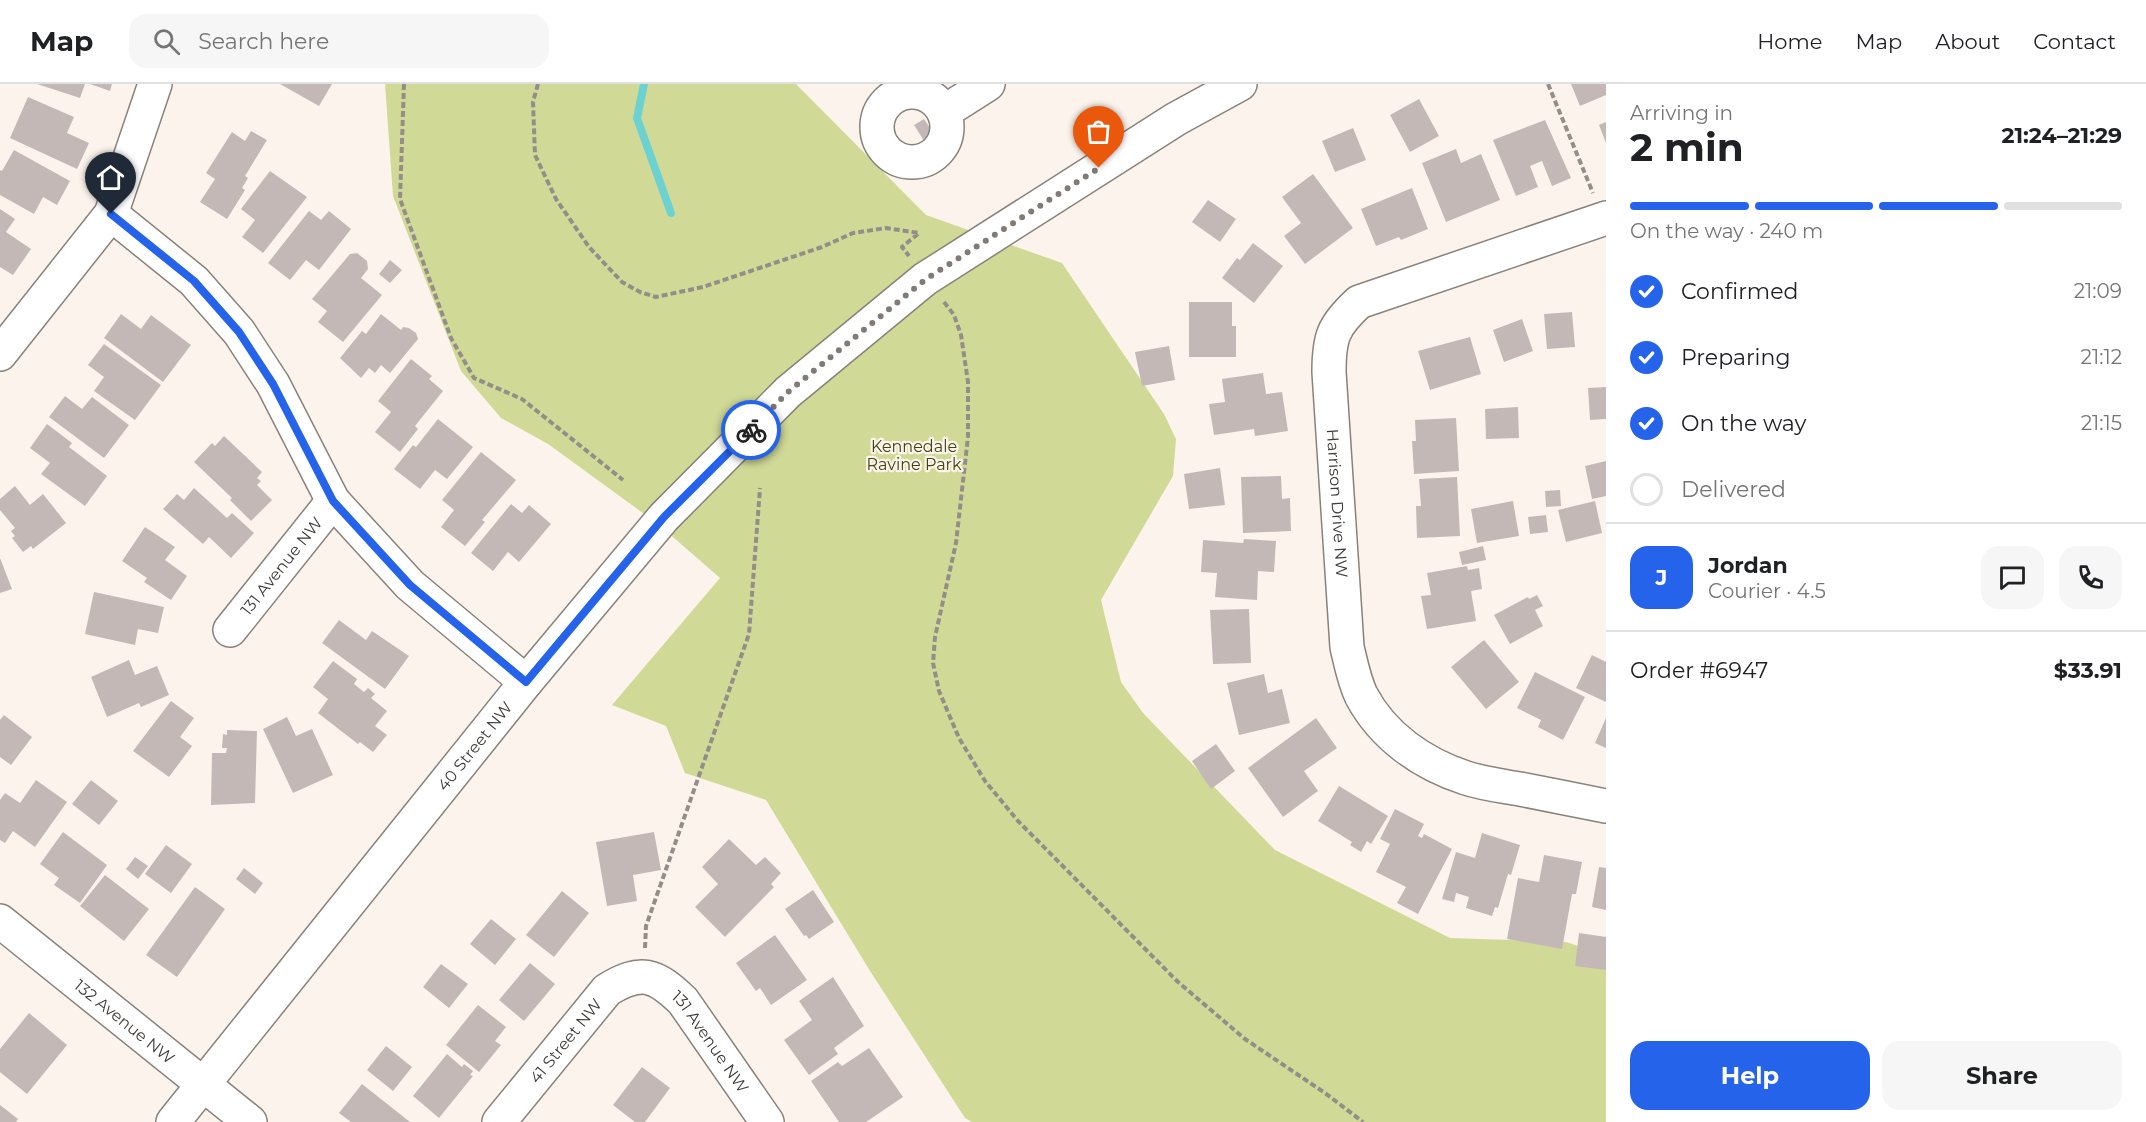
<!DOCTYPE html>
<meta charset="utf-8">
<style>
body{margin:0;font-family:Montserrat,sans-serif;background:#f6f6f6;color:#202124;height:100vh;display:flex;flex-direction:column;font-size:22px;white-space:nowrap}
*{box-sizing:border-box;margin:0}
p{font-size:20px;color:#757577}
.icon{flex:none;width:33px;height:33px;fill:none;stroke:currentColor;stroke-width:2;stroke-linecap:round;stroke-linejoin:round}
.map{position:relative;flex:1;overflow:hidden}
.sheet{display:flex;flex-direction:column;background:#fff;width:540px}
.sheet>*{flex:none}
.pin{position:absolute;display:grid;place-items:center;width:51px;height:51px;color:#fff;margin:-62px -26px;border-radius:50% 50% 50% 0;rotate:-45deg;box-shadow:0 0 6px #0007}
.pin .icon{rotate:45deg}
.courier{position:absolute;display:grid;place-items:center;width:60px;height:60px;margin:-30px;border:4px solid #2563eb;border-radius:50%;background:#fff;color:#222;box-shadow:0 2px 8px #0007}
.headline em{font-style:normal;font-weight:700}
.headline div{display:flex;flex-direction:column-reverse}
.headline{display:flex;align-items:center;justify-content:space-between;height:102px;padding:0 24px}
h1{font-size:39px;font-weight:700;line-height:45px}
.bar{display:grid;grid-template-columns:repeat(4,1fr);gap:9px 6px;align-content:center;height:72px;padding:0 24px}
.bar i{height:8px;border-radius:4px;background:#e0e0e0}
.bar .selected{background:#2563eb}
.bar p{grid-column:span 4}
.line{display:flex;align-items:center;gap:15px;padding:0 24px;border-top:2px solid #e0e0e0}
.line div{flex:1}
.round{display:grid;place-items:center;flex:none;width:63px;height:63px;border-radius:18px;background:#f6f6f6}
ol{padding:0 24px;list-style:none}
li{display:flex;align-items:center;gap:18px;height:66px}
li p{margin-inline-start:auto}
li .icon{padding:6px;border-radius:50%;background:#2563eb;color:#fff;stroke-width:4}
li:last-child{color:#757577}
li i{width:33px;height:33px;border:3px solid #e0e0e0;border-radius:50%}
.cta{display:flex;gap:12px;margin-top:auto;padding:12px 24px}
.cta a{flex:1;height:69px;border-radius:18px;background:#2563eb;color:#fff;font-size:24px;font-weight:700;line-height:69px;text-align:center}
.cta a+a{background:#f6f6f6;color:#202124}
header{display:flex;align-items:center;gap:36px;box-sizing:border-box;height:84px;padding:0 30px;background:#fff;border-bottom:2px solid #e0e0e0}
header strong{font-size:28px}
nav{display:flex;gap:33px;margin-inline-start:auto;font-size:21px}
.search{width:420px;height:54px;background:#f6f6f6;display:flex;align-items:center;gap:15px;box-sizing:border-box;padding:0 21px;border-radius:18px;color:#757577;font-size:22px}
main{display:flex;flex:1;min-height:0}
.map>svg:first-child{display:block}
.green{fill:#d0da96}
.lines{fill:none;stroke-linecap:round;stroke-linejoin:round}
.stream{stroke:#6cd1d1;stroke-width:8}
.building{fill:#c4b8b6}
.minor-casing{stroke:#89827b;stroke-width:36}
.path{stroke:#948e89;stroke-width:4;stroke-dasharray:6 3;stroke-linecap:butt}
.minor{stroke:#fff;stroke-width:33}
.done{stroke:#807b76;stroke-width:6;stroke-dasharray:0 10.8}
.route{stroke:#2563eb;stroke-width:8}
.labels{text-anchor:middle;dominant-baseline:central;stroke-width:4.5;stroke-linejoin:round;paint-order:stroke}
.park-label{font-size:16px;fill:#40450f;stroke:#fcf4ec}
.street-label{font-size:16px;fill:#3d3a37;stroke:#fcf4ec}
</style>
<header>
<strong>Map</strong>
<div class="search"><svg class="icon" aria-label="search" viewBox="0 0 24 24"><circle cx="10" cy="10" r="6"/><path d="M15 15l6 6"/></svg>Search here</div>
<nav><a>Home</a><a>Map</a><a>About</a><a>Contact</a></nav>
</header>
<main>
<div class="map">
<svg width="1606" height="1038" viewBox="0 0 1606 1038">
<rect width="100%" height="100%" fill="#fcf4ec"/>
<path class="green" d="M385,0H796L926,131L1062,179L1164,330L1176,355L1173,392L1101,516L1121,598L1143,629L1275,766L1450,854L1566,858L1606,871V1038H972L965,1034L870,887L766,716L685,689L666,642L612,621L720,494L658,440L548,360L501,334L461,287L393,112Z"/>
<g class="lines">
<path class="stream" d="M644,0L637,34L671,129"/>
</g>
<path class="building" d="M37,0H85L80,14Z
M90,0H112L110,7Z
M280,0H332L319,22Z
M1571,0H1606V11L1580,22Z
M28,13L74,33L67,49L89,59L77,85L10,54Z
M1419,15L1439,52L1410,68L1390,31Z
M924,35L936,53L926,60L914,41Z
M1545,36L1571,94L1552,102L1542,77L1530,82L1538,103L1516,112L1493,56Z
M1606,38V59L1599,41Z
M1353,44L1366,76L1335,88L1322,57Z
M251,47L267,56L245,92L248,94L242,104L245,106L227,135L200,118L215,95L206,89L232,48L245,57Z
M1456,65L1461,79L1481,70L1500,116L1446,138L1422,79Z
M14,66L70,97L57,121L43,113L34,130L0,111V86L2,87Z
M270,87L307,113L263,169L242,153L255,136L241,125Z
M1313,90L1353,144L1305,180L1284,152L1301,139L1282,113Z
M1412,104L1428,145L1401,156L1399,153L1376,162L1361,125Z
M1208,116L1236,135L1220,158L1192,138Z
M0,125L15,135L6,148L31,165L13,191L0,183Z
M309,127L321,136L329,127L351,145L319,186L306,176L290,196L268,179Z
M1253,159L1283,182L1254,219L1222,194L1237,174L1240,176Z
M357,169L367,177L368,185L361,194L382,211L343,258L318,238L327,227L312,215L350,170Z
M390,176L402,186L390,199L379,190Z
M1189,218H1232V242H1236V273H1189Z
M1572,228L1575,263L1547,265L1544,230Z
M121,230L141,245L151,231L191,261L163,298L104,254Z
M381,230L401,246L403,243L409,244L416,249L418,255L390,289L381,281L375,289L369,284L361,294L340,274L362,247L366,250Z
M1522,235L1533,267L1504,278L1493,246Z
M1470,253L1481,290L1430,306L1418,267Z
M104,260L161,301L135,336L94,307L104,293L88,281Z
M1169,262L1175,296L1142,302L1135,268Z
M411,275L432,292L429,295L443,307L415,342L418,345L400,368L375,348L391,328L378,317Z
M1263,289L1266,310L1282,308L1288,347L1255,352L1254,345L1214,351L1209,320L1225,318L1222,295Z
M1606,303V335L1590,336L1588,304Z
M65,312L82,325L92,313L129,341L104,374L49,333Z
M1518,323L1519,354L1486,355L1485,325Z
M1456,334L1459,387L1414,390L1412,357H1416L1415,336Z
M438,335L473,363L447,395L435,386L420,405L394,385L413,361L416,363Z
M47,340L72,359L69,363L107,392L85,422L41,390L50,379L30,364Z
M224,352L262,388L257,394L261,397L257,401L272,416L251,437L230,416L232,414L194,378L212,359L215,362Z
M481,368L516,396L482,436L485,438L465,462L441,443L454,426L442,416Z
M1606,377V412L1592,415L1585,382Z
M1220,384L1225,421L1189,425L1184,390Z
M1281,392L1282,415L1290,414L1291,447L1243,449L1241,393Z
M1457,393L1460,452L1417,454L1416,422H1421L1419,395Z
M15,402L30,421L43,410L66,439L33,465L31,462L23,468L12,454L15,452L11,447L15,444L0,426V415Z
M194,404L227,434L232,429L254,449L231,474L209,453L203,460L163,425L177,410L184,416Z
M1560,406L1561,422L1546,423L1545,407Z
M1513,417L1519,452L1477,459L1471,425Z
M1595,417L1602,449L1566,458L1558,426Z
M511,420L522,429L529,421L551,440L519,478L508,468L493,487L471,469Z
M1546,431L1548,448L1530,450L1528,433Z
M145,443L175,463L165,476L187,492L171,516L144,498L147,494L122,477Z
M1244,455L1276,457L1274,488L1258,487L1257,516L1215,513L1217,489L1201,488L1203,456L1243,459Z
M1483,462L1486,476L1462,481L1459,468Z
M0,474L12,505L0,509Z
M1467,482L1468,486L1479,484L1482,505L1471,507L1476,537L1427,545L1421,512L1431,511L1427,489Z
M94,508L164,523L158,549L138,545L135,561L85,550Z
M1537,511L1543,522L1535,526L1543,542L1510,560L1494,531L1528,513L1529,515Z
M1249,525L1251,579L1213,580L1210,526Z
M339,536L366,556L372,547L409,572L385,605L322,559Z
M1484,556L1519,598L1486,625L1451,583Z
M1592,571L1606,578V618L1576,604Z
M129,576L135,591L157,582L169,611L141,623L139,619L107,633L91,593Z
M333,577L357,595L354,600L364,608L368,604L375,610L371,614L387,627L375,642L387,651L373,668L360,658L358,660L318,629L328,615L313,603Z
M1535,588L1585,613L1563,656L1538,643L1541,636L1517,624Z
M1264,590L1268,609L1282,605L1290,639L1239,651L1227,599Z
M171,617L194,634L180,653L192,662L169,693L133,667Z
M4,631L32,653L11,681L0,673V636Z
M287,633L296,652L312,645L333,691L293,709L263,645Z
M1316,634L1337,664L1304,687L1318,707L1283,733L1248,684Z
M1606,634V664L1595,659Z
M227,646L257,647L255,719L211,721L212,669H226L227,664H222L223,650L227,651Z
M1216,660L1235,687L1211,705L1192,677Z
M36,696L67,718L35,763L13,747L5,759L0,756V716L5,709L20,719Z
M91,696L118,717L99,741L72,720Z
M1339,702L1388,732L1371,760L1367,757L1361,768L1350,761L1352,758L1318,737Z
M1395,725L1424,740L1418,752L1422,754L1424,750L1452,765L1418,830L1397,819L1406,803L1376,788L1390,760L1380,755Z
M63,748L107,781L80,819L54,801L59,794L40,780Z
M654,748L661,786L633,791L637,817L607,822L596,758Z
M1482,749L1520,761L1511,791L1508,790L1498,824L1495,823L1492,832L1466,824L1469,813L1456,809L1454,818L1442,815L1456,768L1475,774Z
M729,755L756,781L765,773L781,789L771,800L774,803L725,853L695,823L718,800L702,783Z
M166,761L192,780L171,809L145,790Z
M1544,771L1582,778L1576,810H1572L1562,865L1507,855L1518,794L1539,798Z
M135,773L148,782L138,795L126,785Z
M1599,783L1606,784V826L1592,823Z
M244,784L263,799L255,810L236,795Z
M105,791L149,825L124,857L80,822Z
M195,803L225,825L177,893L146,871Z
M813,806L834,838L809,855L806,851L804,852L785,825Z
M562,807L589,829L554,873L526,851Z
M491,835L516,855L495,881L470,860Z
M1579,849L1606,853V886L1575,882Z
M775,851L807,896L771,921L760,904L756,907L736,879Z
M530,879L555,900L524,937L499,916Z
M441,880L468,900L449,924L423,903Z
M833,893L864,942L834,964L838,970L809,991L784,956L812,936L799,917Z
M478,921L506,943L495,957L501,961L479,988L446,961Z
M29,929L67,961L27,1010L0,988V965Z
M386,962L412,983L393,1007L367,986Z
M869,964L903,1013L866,1038H839L811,997L838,978L842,982Z
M447,970L462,983L464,980L473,987L470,991L473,992L439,1034L413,1012Z
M642,983L670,1004L645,1038H635L613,1021Z
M362,1000L410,1038H351L339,1029Z
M0,1021L18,1035L16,1038H0Z"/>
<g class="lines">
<defs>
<g id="minor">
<circle cx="912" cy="43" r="35"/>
<path d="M944,28L988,0"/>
<path d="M111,130L194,197L239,248L273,300L333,417L410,501L526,598"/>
<path id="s1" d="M1606,134L1359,218C1333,242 1329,253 1329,288L1347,563C1351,580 1354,596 1361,611C1383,653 1423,680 1466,694C1484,700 1503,702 1520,705C1549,711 1577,716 1606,722"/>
<path d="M0,270L111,130L155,0"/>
<path id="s2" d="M230,546L333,417"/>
<path id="s3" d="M0,837L250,1038"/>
<path id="s4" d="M173,1038L526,598L664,433L788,308L925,195L1176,35L1240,0"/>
<path id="s5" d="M499,1038L607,906C641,885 655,890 683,917L767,1038"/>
</g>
</defs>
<use href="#minor" class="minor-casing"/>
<path class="path" d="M404,0L400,115L451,254L474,294L522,315L623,396
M538,0L533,18L535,71L556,115L589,163L622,198L640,208L656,213L703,203L822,163L853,149L886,144L919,149L902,163L909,172
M1548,0L1593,109
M944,218L954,231L961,251L968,298V353L956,459L935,553L933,579L939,607L959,654L985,697L1018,737L1178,898L1245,955L1325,1009L1363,1038
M645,864L646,842L749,550L760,404"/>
<use href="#minor" class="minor"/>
</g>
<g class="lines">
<path class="done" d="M751,346L788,308L926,195L1099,84"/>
<path class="route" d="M111,130L194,197L239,248L273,300L333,417L410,501L526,598L664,433L751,346"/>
</g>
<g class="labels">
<g class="park-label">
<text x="914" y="362">Kennedale<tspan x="914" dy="18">Ravine Park</tspan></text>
</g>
<g class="street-label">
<text stroke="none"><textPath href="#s1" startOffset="472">Harrison Drive NW</textPath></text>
<text stroke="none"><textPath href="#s2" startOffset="82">131 Avenue NW</textPath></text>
<text stroke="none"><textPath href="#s4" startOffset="482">40 Street NW</textPath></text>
<text stroke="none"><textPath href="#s3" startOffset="160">132 Avenue NW</textPath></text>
<text stroke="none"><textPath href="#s5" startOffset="105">41 Street NW</textPath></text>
<text stroke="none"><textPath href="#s5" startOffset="306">131 Avenue NW</textPath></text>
</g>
</g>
</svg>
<div class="pin" style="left:1099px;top:84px;background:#ea580c"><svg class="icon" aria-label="bag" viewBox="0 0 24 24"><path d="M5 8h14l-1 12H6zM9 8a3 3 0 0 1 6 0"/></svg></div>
<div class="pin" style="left:111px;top:130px;background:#1f2937"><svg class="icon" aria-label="home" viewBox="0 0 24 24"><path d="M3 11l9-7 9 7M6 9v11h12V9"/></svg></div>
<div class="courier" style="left:751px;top:346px"><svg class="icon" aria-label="bike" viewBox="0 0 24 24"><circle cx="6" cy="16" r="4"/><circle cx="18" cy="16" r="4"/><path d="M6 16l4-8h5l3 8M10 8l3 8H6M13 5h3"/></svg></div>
</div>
<section class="sheet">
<div class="headline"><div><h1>2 min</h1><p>Arriving in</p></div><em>21:24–21:29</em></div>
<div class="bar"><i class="selected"></i><i class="selected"></i><i class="selected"></i><i></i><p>On the way · 240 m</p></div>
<ol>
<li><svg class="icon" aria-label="check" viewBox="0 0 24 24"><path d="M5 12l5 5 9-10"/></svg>Confirmed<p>21:09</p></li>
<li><svg class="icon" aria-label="check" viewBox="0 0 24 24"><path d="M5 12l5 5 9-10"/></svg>Preparing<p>21:12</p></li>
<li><svg class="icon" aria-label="check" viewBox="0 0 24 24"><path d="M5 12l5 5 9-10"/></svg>On the way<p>21:15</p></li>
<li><i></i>Delivered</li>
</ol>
<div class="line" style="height:108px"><b class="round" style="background:#2563eb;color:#fff">J</b><div><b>Jordan</b><p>Courier · 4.5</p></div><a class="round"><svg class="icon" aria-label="chat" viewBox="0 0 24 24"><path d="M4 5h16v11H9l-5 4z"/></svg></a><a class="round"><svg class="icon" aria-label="phone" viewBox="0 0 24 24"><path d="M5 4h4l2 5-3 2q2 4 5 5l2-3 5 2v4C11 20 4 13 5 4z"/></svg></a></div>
<div class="line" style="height:78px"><div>Order #6947</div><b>$33.91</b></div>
<div class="cta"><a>Help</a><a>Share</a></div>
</section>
</main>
